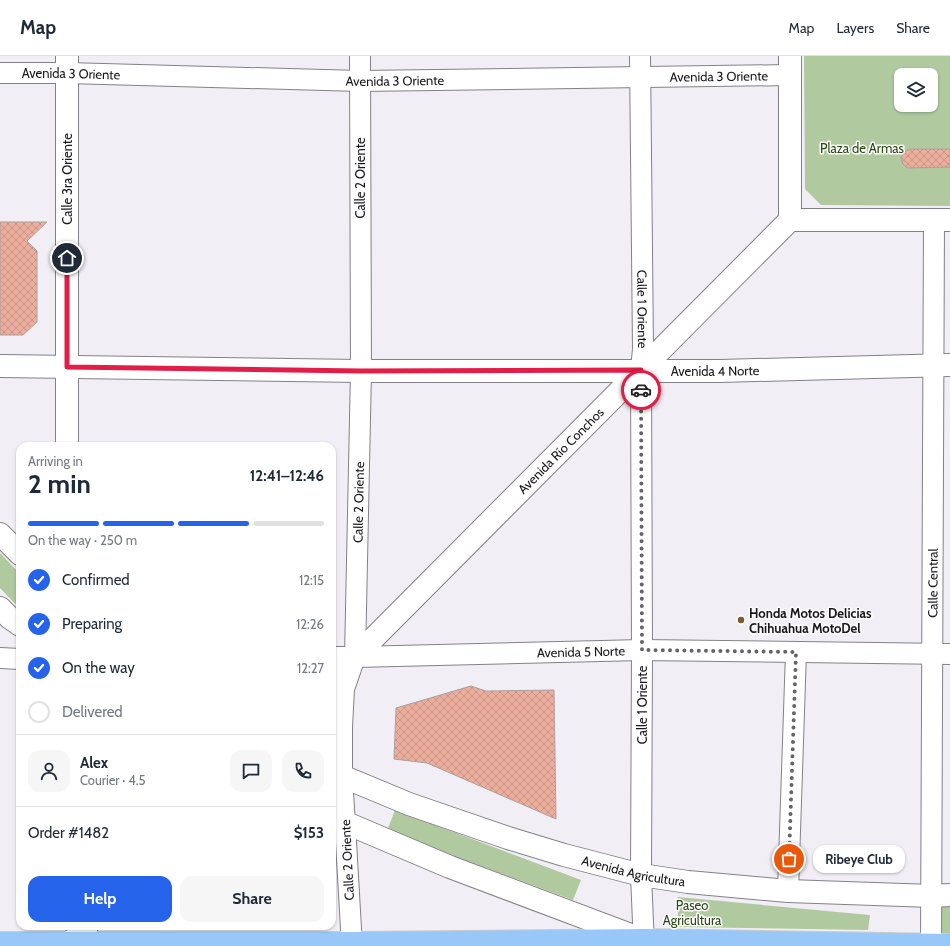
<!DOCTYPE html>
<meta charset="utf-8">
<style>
body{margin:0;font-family:Cabin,sans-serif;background:#f6f6f7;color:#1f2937;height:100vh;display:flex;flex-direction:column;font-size:15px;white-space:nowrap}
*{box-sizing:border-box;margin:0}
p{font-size:13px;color:#747a83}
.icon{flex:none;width:22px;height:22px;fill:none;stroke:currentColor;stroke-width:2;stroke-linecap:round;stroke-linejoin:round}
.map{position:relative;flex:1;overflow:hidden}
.side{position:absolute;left:16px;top:386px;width:320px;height:488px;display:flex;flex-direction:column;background:#fff;border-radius:12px;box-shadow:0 1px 3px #0004}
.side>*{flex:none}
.controls{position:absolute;left:894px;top:12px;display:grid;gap:8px}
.controls a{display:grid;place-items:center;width:44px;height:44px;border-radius:8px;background:#fff;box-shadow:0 1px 3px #0004;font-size:20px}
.pin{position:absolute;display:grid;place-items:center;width:34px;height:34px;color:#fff;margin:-17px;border:2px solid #fff;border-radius:50%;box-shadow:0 1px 4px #0007}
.courier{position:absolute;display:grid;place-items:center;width:40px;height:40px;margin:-20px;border:3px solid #e11d48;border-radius:50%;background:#fff;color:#222;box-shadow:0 1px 5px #0007}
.bubble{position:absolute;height:28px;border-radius:12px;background:#fff;box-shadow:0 1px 3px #0004;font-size:13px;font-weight:700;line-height:28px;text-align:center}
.head em{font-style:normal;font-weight:700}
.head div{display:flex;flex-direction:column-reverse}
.head{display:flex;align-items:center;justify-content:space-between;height:68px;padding:0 12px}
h1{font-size:26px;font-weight:700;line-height:30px}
.bar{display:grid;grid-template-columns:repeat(4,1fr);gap:6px 4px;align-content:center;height:48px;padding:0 12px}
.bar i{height:5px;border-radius:3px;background:#e0e1e3}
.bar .on{background:#2563eb}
.bar p{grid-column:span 4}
.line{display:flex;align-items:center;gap:10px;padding:0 12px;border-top:1px solid #e0e1e3}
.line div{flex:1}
.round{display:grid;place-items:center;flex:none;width:42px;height:42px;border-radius:12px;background:#f6f6f7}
ol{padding:0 12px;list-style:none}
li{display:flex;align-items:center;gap:12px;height:44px}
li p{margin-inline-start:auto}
li .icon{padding:4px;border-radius:50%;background:#2563eb;color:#fff;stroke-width:4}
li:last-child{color:#747a83}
li i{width:22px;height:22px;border:2px solid #e0e1e3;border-radius:50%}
.button{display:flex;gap:8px;margin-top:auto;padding:8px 12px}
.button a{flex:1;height:46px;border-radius:12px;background:#2563eb;color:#fff;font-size:16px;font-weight:700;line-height:46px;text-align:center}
.button a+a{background:#f6f6f7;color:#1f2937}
header{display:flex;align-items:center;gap:24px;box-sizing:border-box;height:56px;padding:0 20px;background:#fff;border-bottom:1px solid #e0e1e3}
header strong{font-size:19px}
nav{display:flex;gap:22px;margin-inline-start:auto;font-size:14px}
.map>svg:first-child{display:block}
.green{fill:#b0c99f;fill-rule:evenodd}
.building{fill:url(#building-cross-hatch);stroke:#aaa09e}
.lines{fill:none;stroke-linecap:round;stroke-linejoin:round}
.minor-casing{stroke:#848087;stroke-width:22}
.tertiary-casing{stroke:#848087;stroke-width:24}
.secondary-casing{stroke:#848087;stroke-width:24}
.primary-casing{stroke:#cdcccd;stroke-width:24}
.minor{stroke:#fff;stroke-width:20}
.tertiary{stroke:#fff;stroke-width:22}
.secondary{stroke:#fff;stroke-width:22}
.primary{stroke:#98c8f7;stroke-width:22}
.done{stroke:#666368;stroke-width:4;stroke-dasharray:0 7.2}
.route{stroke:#e11d48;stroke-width:5}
.poi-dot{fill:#785b2f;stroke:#fefdff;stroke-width:1.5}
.labels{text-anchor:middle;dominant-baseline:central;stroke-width:3;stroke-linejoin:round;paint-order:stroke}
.street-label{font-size:13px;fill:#1a181b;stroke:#fefdff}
.park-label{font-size:13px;fill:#2c4914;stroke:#fefdff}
.poi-label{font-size:13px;font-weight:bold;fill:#1a181b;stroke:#fefdff;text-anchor:start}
</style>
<header>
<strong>Map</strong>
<nav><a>Map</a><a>Layers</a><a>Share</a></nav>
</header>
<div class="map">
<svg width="950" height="890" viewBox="0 0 950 890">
<defs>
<pattern id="building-cross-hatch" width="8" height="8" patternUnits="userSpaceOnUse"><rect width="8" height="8" fill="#ecae9c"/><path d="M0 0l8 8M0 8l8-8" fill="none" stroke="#ca9586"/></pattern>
</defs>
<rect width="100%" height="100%" fill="#f2eef6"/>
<path class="green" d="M804,0H950V150L821,149L805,133ZM901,19H931V49H901Z
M0,497L20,518V553L0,532Z
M395,754L581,824L573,844L387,775Z
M678,841L870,859L868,874L678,871Z
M950,847V890H931L933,849Z"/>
<path class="building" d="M910,93H950V111L908,112L903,108L901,102L904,96Z
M0,166H47L27,185L37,195V266L23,279H0Z
M471,630L486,635L554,634L556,763L427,707L394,703L396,652Z"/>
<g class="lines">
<defs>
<g id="minor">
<path id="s1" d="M640,0L643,293L641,314L642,594L641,819L644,890"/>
<path id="s2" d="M0,17H67L360,25L790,19"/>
<path id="s3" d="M332,601H355L642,594L950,598"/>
<path d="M0,602L20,603"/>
<path d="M788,835L796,596"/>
<path id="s4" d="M352,890L345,768L342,721V671L344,633L355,601L361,315L360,0"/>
<path id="s5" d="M931,890L934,164"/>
</g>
<g id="tertiary">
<path id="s6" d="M0,310L361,315H720L950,309"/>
</g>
<g id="secondary">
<path d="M67,0V390"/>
<path d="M790,0V164H950"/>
<path d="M0,478L20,498"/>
<path d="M0,552L10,562L20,569"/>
<path id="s7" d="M332,624L790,164"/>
<path id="s8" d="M332,716L409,748L508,782L564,799L641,819L688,826L788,835L932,840L950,839"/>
<path d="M332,761L450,811L644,884"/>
<path d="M67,890L87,870"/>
</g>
<path id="primary" d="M0,887H352L644,884L950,889"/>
</defs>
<use href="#minor" class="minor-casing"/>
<use href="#tertiary" class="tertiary-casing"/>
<use href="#secondary" class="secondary-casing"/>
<use href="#primary" class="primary-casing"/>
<use href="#minor" class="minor"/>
<use href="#tertiary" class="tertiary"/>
<use href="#secondary" class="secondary"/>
<use href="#primary" class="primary"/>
</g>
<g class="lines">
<path class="done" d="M641,334L642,594L796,596L789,803"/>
<path class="route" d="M67,202V311L361,315L641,314V334"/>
</g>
<circle class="poi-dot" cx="741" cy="564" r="4"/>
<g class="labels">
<g class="street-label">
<text stroke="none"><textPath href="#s2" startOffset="71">Avenida 3 Oriente</textPath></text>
<text stroke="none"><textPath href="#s2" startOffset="719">Avenida 3 Oriente</textPath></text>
<text stroke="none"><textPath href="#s2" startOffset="395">Avenida 3 Oriente</textPath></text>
<text transform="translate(360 122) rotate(-90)">Calle 2 Oriente</text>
<text transform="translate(67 123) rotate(-90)">Calle 3ra Oriente</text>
<text stroke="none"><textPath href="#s1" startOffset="253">Calle 1 Oriente</textPath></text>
<text stroke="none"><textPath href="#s6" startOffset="715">Avenida 4 Norte</textPath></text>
<text stroke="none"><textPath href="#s7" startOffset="324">Avenida Río Conchos</textPath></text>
<text stroke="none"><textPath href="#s4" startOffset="446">Calle 2 Oriente</textPath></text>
<text stroke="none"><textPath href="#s5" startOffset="363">Calle Central</textPath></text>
<text stroke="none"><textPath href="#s3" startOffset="249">Avenida 5 Norte</textPath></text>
<text transform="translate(642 649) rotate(-90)">Calle 1 Oriente</text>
<text transform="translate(347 804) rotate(-93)">Calle 2 Oriente</text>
<text stroke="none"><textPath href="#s8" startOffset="318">Avenida Agricultura</textPath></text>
</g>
<g class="park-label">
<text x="862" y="92">Plaza de Armas</text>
<text x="692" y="849">Paseo<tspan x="692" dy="15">Agricultura</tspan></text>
</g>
<g class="poi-label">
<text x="749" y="557">Honda Motos Delicias<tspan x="749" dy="15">Chihuahua MotoDel</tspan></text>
</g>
</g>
</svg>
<div class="controls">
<a><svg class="icon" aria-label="layers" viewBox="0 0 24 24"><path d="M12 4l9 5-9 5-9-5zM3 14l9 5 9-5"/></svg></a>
</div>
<div class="pin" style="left:789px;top:803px;background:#ea580c"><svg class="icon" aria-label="bag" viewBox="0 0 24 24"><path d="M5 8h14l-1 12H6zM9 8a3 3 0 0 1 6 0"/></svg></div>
<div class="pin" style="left:67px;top:202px;background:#1f2937"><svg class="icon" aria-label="home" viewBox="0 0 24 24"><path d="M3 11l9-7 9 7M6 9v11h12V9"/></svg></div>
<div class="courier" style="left:641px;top:334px"><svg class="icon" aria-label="car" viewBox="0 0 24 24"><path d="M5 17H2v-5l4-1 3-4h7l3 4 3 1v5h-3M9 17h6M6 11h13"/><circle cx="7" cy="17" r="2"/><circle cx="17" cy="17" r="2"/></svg></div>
<div class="bubble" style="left:813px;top:789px;width:92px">Ribeye Club</div>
<section class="side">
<div class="head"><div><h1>2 min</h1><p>Arriving in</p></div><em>12:41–12:46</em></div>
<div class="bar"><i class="on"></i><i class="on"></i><i class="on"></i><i></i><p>On the way · 250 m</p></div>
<ol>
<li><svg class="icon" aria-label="check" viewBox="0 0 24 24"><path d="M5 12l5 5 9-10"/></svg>Confirmed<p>12:15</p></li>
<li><svg class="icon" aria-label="check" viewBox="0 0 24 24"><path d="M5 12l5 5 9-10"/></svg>Preparing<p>12:26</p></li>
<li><svg class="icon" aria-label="check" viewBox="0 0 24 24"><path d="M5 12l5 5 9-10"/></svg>On the way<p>12:27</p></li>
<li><i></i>Delivered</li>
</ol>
<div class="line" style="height:72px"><a class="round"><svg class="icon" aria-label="person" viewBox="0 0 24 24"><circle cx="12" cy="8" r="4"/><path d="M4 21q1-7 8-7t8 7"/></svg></a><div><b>Alex</b><p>Courier · 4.5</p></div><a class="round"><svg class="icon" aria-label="chat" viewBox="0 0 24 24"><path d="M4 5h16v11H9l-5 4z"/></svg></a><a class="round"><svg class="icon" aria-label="phone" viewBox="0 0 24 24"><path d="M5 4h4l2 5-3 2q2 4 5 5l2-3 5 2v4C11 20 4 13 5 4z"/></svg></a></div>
<div class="line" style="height:52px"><div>Order #1482</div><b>$153</b></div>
<div class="button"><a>Help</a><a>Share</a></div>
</section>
</div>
